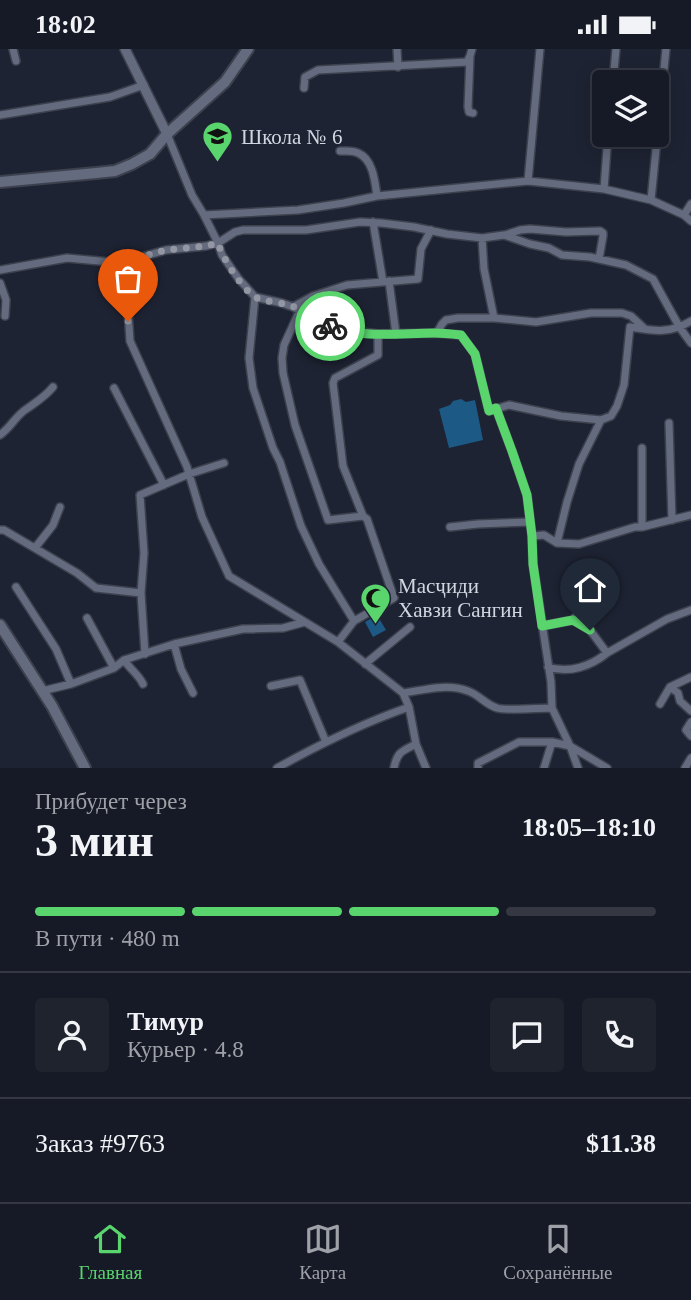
<!DOCTYPE html>
<html lang="ru">
<meta charset="utf-8">
<style>
body{margin:0;font-family:Georgia,serif;background:#1f232e;color:#f1f3f6;height:100vh;display:flex;flex-direction:column;font-size:26px;white-space:nowrap}
*{box-sizing:border-box;margin:0}
p{font-size:23px;color:#9ea1a7}
.icon{flex:none;width:38px;height:38px;fill:none;stroke:currentColor;stroke-width:2;stroke-linecap:round;stroke-linejoin:round}
.map{position:relative;height:719px;overflow:hidden}
.sheet{display:flex;flex-direction:column;background:#161a26;flex:1}
.sheet>*{flex:none}
.tools{position:absolute;left:592px;top:21px;display:grid;gap:14px}
.tools a{display:grid;place-items:center;width:77px;height:77px;border-radius:7px;background:#161a26;box-shadow:0 4px 18px #0003,0 0 0 2px #353843;font-size:35px}
.pin{position:absolute;display:grid;place-items:center;width:60px;height:60px;color:#fff;margin:-72px -30px;border-radius:50% 50% 50% 0;rotate:-45deg;box-shadow:0 0 7px #0007}
.pin .icon{rotate:45deg}
.courier{position:absolute;display:grid;place-items:center;width:70px;height:70px;margin:-35px;border:5px solid #5ad56e;border-radius:50%;background:#fff;color:#222;box-shadow:0 2px 9px #0007}
.summary em{font-style:normal;font-weight:600}
.summary div{display:flex;flex-direction:column-reverse}
.summary{display:flex;align-items:center;justify-content:space-between;height:119px;padding:0 35px}
h1{font-size:46px;font-weight:600;line-height:52px}
.bar{display:grid;grid-template-columns:repeat(4,1fr);gap:10px 7px;align-content:center;height:84px;padding:0 35px}
.bar i{height:9px;border-radius:5px;background:#353843}
.bar .active{background:#5ad56e}
.bar p{grid-column:span 4}
.line{display:flex;align-items:center;gap:18px;padding:0 35px;border-top:2px solid #353843}
.line div{flex:1}
.round{display:grid;place-items:center;flex:none;width:74px;height:74px;border-radius:7px;background:#1f232e}
.status{display:flex;justify-content:space-between;align-items:center;height:49px;padding:0 35px;background:#161a26;direction:ltr}
.status svg{height:19px;fill:currentColor}
.menu{display:flex;justify-content:space-around;align-items:center;height:98px;border-top:2px solid #353843;background:#161a26;font-size:19px;color:#9ea1a7}
.menu a{display:grid;justify-items:center;gap:4px}
.menu .active{color:#5ad56e}
.map>svg:first-child{display:block}
.building{fill:#1c5985}
.lines{fill:none;stroke-linecap:round;stroke-linejoin:round}
.minor-casing{stroke:#3d414e;stroke-width:10}
.tertiary-casing{stroke:#3d414e;stroke-width:12}
.secondary-casing{stroke:#3d414e;stroke-width:14}
.minor{stroke:#646b7e;stroke-width:7}
.tertiary{stroke:#646b7e;stroke-width:9}
.secondary{stroke:#646b7e;stroke-width:10}
.done{stroke:#9397a4;stroke-width:7;stroke-dasharray:0 12.6}
.route{stroke:#5ad56e;stroke-width:9}
.labels{text-anchor:middle;dominant-baseline:central;stroke-width:5;stroke-linejoin:round;paint-order:stroke}
.poi-label{font-size:21px;fill:#d2d6e1;stroke:#1e2333;text-anchor:start}
</style>
<div class="status"><b>18:02</b><svg viewBox="0 0 49 12"><path d="M0 12V9h3v3zM5 12V6h3v6zM10 12V3h3v9zM15 12V0h3v12zM26 1h20v11H26zM47 4h2v5h-2z"/></svg></div>
<div class="map">
<svg width="691" height="719" viewBox="0 0 691 719">
<rect width="100%" height="100%" fill="#1e2333"/>
<path class="building" d="M461,350L466,353L475,351L483,391L449,399L439,360L450,356L453,352Z
M377,566L386,581L373,588L365,573Z"/>
<g class="lines">
<defs>
<path id="minor" d="M13,0L16,12
M397,0L398,18
M472,0L470,7L468,58L469,63L473,64
M613,33L616,0
M304,39L305,28L318,21L467,13L470,7
M0,66L110,48L144,36
M167,85L192,146L204,166L218,194L222,206L238,229L255,248L282,254L293,258L321,274L337,280L378,285L437,284L461,286L475,305L489,362L509,356L561,367L601,371L611,367L617,357L624,336L630,278C655,282 669,285 691,272
M340,102C346,102 353,101 358,104C373,110 375,133 377,147
M528,132L540,0
M604,140L608,86
M651,151L666,0
M691,155L684,166L691,172
M204,166L298,161L344,154L377,147L528,132L604,140L651,151L684,166
M373,173L383,233
M505,186L520,181L530,180L566,183L600,182L603,184V187L599,210
M482,189L484,220L494,269
M121,214L126,231L130,292L187,418L202,468L229,527L338,593L403,644L409,658L416,695L426,719
M0,221L67,209L121,214L166,201L206,197L218,194L235,183L243,181H306L360,173L381,174L414,178L447,185L482,189L504,186L530,195L549,199L562,206L590,208L626,216L653,230L680,279L691,294
M389,232L396,285
M0,234L6,251L5,267
M255,248L249,309L253,339L273,399L280,413L301,477L319,515L354,572
M293,258L313,247L347,236L418,230L421,200L431,181
M300,261L284,296L282,309L283,324L295,376L328,471L363,467
M437,284L442,275L446,271L458,269H494L536,273L591,264H622L631,267L645,280
M114,339L164,436
M496,359L512,402L527,446L532,487L533,515L551,633L552,659L570,697L578,719
M669,374L672,471
M0,386C11,378 15,368 25,361C36,353 45,348 53,338
M642,399V478
M450,478L478,475L530,473
M0,481H4L77,524L96,539L141,544
M532,487L544,486L557,494L579,495L635,478H642L691,466
M557,494L567,453L579,415L601,371
M35,499L53,476L60,458
M16,538L56,600L71,635
M87,569L114,619
M573,571C580,560 596,558 608,554
M542,577L573,571L590,581L607,604L667,570L691,561
M338,593L354,572L394,549L367,470L363,467L343,417L333,334L335,329L378,306V285
M174,595L181,620L193,644
M145,605L141,544L144,504L140,446L189,425L224,414
M124,611C130,620 139,626 143,635
M365,615L410,578
M548,618C569,625 591,617 607,604
M271,637L300,631L326,693
M670,638L678,644L680,652L691,662
M42,642L71,635L114,619L124,611L174,595L243,580L283,579L305,573
M403,644C424,641 447,634 468,642C478,645 486,656 497,659C507,662 539,659 552,659
M660,655L670,638L691,628
M691,673L686,681L691,687
M277,719C320,695 363,674 409,658
M394,719C397,703 402,702 416,695
M478,719V714L519,693H552
M544,719L552,693L570,697L607,719
M685,719L691,709"/>
<path id="tertiary" d="M125,0L167,85"/>
<path id="secondary" d="M0,133L96,124L115,122L132,115L150,105L167,85L225,33L248,0
M0,576L52,657L85,719"/>
</defs>
<use href="#minor" class="minor-casing"/>
<use href="#tertiary" class="tertiary-casing"/>
<use href="#secondary" class="secondary-casing"/>
<use href="#minor" class="minor"/>
<use href="#tertiary" class="tertiary"/>
<use href="#secondary" class="secondary"/>
</g>
<g class="lines">
<path class="done" d="M128,272L126,231L121,214L166,201L206,197L218,194C222,208 242,240 255,248C263,253 281,253 292,257C305,263 317,272 330,277"/>
<path class="route" d="M330,277C362,290 400,284 434,284C443,284 452,285 461,286L475,305L489,362L496,359L512,402L527,446L532,487L533,515L542,577L573,571L590,581"/>
</g>
<defs>
<symbol id="school-pin" viewBox="-11 -11 22 30"><path d="M0 17L-7.5 6A9.5 9.5 0 1 1 7.5 6Z" fill="#5ad56e" stroke="#1e2333"/><path d="M0-5L7-2L0 1L-7-2ZM-4 1L0 2.5L4 1V4Q0 6-4 4Z" fill="#111"/></symbol>
<symbol id="mosque-pin" viewBox="-11 -11 22 30"><path d="M0 17L-7.5 6A9.5 9.5 0 1 1 7.5 6Z" fill="#5ad56e" stroke="#1e2333"/><path d="M3.5-4.9A6 6 0 1 0 3.5 4.9A5 5 0 1 1 3.5-4.9Z" fill="#111"/></symbol>
</defs>
<g fill-rule="evenodd">
<use href="#school-pin" x="200" y="70" width="35" height="47"/>
<use href="#mosque-pin" x="358" y="532" width="35" height="47"/>
</g>
<g class="labels">
<g class="poi-label">
<text x="241" y="88">Школа № 6</text>
<text x="398" y="537">Масҷиди<tspan x="398" dy="24">Хавзи Сангин</tspan></text>
</g>
</g>
</svg>
<div class="tools">
<a><svg class="icon" aria-label="layers" viewBox="0 0 24 24"><path d="M12 4l9 5-9 5-9-5zM3 14l9 5 9-5"/></svg></a>
</div>
<div class="pin" style="left:128px;top:272px;background:#ea580c"><svg class="icon" aria-label="bag" viewBox="0 0 24 24"><path d="M5 8h14l-1 12H6zM9 8a3 3 0 0 1 6 0"/></svg></div>
<div class="pin" style="left:590px;top:581px;background:#1f2937"><svg class="icon" aria-label="home" viewBox="0 0 24 24"><path d="M3 11l9-7 9 7M6 9v11h12V9"/></svg></div>
<div class="courier" style="left:330px;top:277px"><svg class="icon" aria-label="bike" viewBox="0 0 24 24"><circle cx="6" cy="16" r="4"/><circle cx="18" cy="16" r="4"/><path d="M6 16l4-8h5l3 8M10 8l3 8H6M13 5h3"/></svg></div>
</div>
<section class="sheet">
<div class="summary"><div><h1>3 мин</h1><p>Прибудет через</p></div><em>18:05–18:10</em></div>
<div class="bar"><i class="active"></i><i class="active"></i><i class="active"></i><i></i><p>В пути · 480 m</p></div>
<div class="line" style="height:126px"><a class="round"><svg class="icon" aria-label="person" viewBox="0 0 24 24"><circle cx="12" cy="8" r="4"/><path d="M4 21q1-7 8-7t8 7"/></svg></a><div><b>Тимур</b><p>Курьер · 4.8</p></div><a class="round"><svg class="icon" aria-label="chat" viewBox="0 0 24 24"><path d="M4 5h16v11H9l-5 4z"/></svg></a><a class="round"><svg class="icon" aria-label="phone" viewBox="0 0 24 24"><path d="M5 4h4l2 5-3 2q2 4 5 5l2-3 5 2v4C11 20 4 13 5 4z"/></svg></a></div>
<div class="line" style="height:91px"><div>Заказ #9763</div><b>$11.38</b></div>
</section>
<nav class="menu">
<a class="active"><svg class="icon" aria-label="home" viewBox="0 0 24 24"><path d="M3 11l9-7 9 7M6 9v11h12V9"/></svg>Главная</a>
<a><svg class="icon" aria-label="map" viewBox="0 0 24 24"><path d="M3 6l6-2 6 2 6-2v14l-6 2-6-2-6 2zM9 4v14M15 6v14"/></svg>Карта</a>
<a><svg class="icon" aria-label="saved" viewBox="0 0 24 24"><path d="M7 4h10v16l-5-4-5 4z"/></svg>Сохранённые</a>
</nav>
